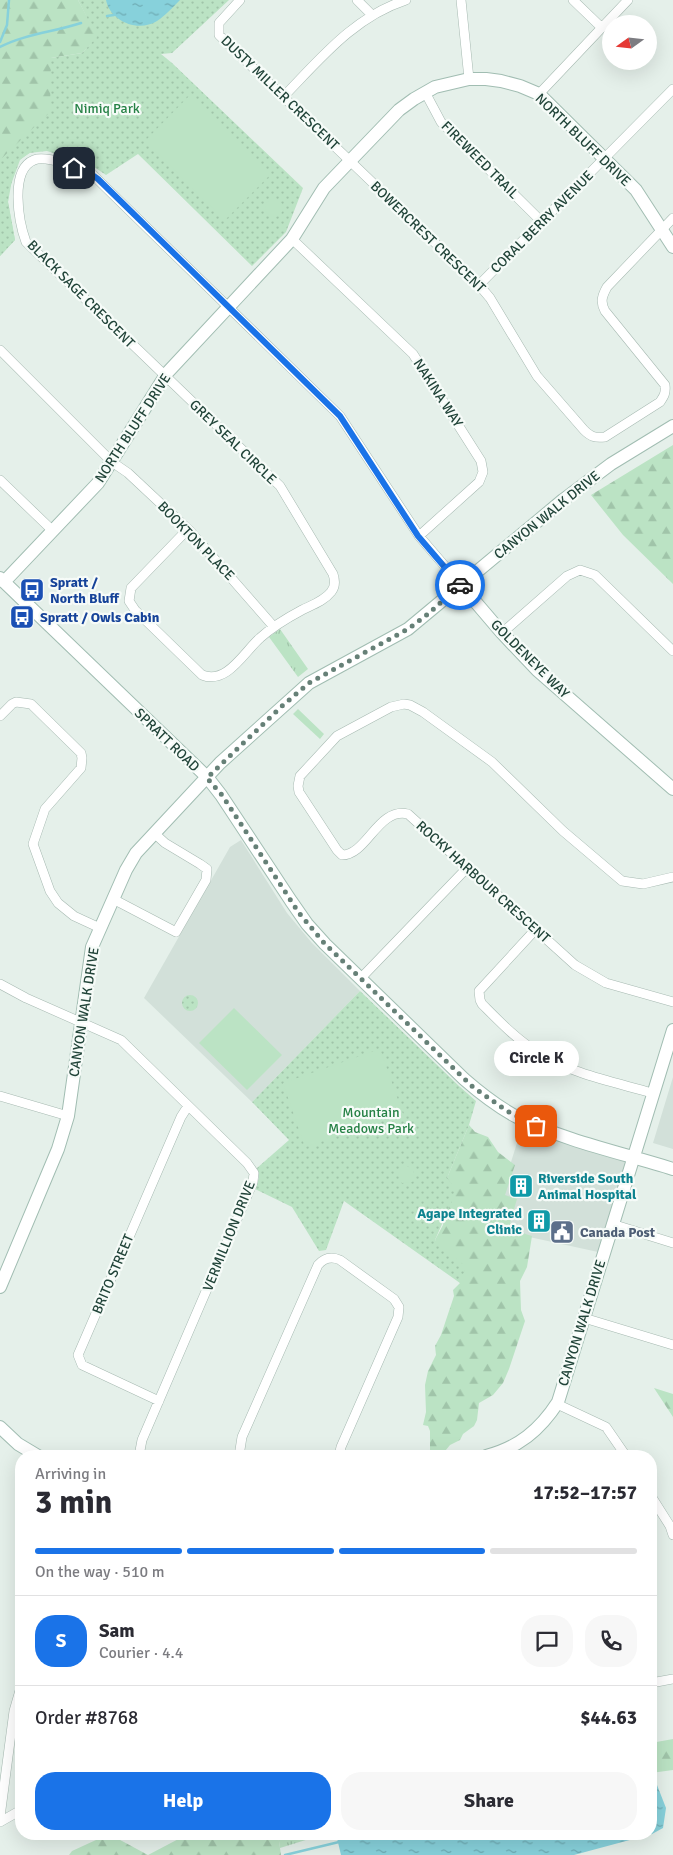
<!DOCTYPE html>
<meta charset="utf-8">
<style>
body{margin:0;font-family:Signika,sans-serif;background:#f7f7f7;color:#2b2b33;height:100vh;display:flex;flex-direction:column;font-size:19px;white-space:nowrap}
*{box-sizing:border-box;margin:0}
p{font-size:16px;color:#7c7c81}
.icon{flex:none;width:28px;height:28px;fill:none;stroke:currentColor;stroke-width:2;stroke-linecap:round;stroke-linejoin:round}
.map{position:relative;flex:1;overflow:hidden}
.drawer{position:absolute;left:15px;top:1450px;width:642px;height:390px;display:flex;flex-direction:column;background:#fff;border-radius:20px;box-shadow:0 5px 20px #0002}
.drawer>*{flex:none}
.needle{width:32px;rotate:255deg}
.fabs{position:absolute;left:602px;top:15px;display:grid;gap:10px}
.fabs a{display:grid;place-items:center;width:55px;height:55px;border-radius:50%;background:#fff;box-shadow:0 5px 20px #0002;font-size:25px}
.pin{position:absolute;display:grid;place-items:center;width:42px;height:42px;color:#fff;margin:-21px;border-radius:10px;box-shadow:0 2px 8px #0006}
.courier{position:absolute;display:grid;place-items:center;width:50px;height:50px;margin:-25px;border:4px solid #1a73e8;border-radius:50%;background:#fff;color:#222;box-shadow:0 1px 6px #0007}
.bubble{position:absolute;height:35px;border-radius:18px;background:#fff;box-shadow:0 5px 20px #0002;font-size:16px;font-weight:800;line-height:35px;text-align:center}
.head em{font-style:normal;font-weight:800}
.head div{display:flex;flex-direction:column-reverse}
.head{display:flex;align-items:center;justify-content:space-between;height:85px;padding:0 20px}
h1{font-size:32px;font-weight:800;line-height:38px}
.bar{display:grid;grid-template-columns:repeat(4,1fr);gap:8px 5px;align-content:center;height:60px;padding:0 20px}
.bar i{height:6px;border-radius:4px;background:#e1e1e2}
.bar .on{background:#1a73e8}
.bar p{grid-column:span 4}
.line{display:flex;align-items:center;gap:12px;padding:0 20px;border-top:1px solid #e1e1e2}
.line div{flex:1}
.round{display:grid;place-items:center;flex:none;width:52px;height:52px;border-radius:20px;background:#f7f7f7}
.action{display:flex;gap:10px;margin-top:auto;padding:10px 20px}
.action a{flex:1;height:58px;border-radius:20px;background:#1a73e8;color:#fff;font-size:20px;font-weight:800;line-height:58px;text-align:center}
.action a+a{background:#f7f7f7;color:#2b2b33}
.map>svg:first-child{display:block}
.built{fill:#d2e0d9}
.grass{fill:url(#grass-tufts)}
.forest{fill:url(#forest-firs)}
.park{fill:url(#park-dots)}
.pitch{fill:#bbe3c4}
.water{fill:url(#water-ripples)}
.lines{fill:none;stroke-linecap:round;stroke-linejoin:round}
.stream{stroke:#87d1db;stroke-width:2.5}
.street-casing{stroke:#a6b9b1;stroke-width:10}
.secondary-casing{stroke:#a1bdb2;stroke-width:14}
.street{stroke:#fff;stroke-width:9}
.secondary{stroke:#fff;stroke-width:12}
.done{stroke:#668077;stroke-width:5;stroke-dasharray:0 9}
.route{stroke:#1a73e8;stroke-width:6}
.labels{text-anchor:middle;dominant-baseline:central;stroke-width:4.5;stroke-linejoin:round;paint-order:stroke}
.street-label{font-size:14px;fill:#214439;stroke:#f6fbf8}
.park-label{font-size:14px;fill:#258145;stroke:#f6fbf8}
.transit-label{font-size:14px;font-weight:bold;fill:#164399;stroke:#f6fbf8;text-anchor:start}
.culture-label{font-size:14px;font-weight:bold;fill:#0d838f;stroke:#f6fbf8;text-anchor:start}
.service-label{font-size:14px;font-weight:bold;fill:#4e5e75;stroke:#f6fbf8;text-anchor:start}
</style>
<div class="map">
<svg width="673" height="1855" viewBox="0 0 673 1855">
<defs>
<pattern id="grass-tufts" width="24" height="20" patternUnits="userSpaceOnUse" patternTransform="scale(1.25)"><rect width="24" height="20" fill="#bbe3c4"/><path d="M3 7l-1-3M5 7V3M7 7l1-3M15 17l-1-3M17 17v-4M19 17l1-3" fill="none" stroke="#a0c4a9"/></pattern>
<pattern id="forest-firs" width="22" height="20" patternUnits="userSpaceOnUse" patternTransform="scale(1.25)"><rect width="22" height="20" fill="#bbe3c4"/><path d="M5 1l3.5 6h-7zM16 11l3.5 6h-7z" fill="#a0c4a9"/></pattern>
<pattern id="park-dots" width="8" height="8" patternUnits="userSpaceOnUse" patternTransform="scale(1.25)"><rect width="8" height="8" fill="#bbe3c4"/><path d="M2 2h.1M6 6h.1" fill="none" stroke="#a0c4a9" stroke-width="1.8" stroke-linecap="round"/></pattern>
<pattern id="water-ripples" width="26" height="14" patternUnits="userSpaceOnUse" patternTransform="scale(1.25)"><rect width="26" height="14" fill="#87d1db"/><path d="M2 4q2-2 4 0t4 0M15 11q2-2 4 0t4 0" fill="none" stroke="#6eabb3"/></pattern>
</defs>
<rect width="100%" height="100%" fill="#e5f0ea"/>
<path class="built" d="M241,840L287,913L312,943L360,991L252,1102L144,998L230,847Z
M673,1077V1149L653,1143Z
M523,1124L628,1158L598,1252L511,1233L505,1225L500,1197Z"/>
<path class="grass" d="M280,629L308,669L298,677L269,637Z
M298,709L324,734L320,739L293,714Z
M278,1834H325L280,1848Z"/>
<path class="forest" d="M0,0H78L98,37L82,53L51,58V102L60,105L33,151L19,160L12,180L8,202L15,240L0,256Z
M673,445V584L623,535L591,495Z
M469,1125L475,1132L488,1137L498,1152L515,1165L505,1195L517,1199L510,1223L518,1225L516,1231L532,1236L527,1267L520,1281L521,1310L525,1321L509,1369L503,1383L493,1395L479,1403L477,1420L474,1426L463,1434L460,1440L450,1445L441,1456H432L430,1454V1431L428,1426L423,1425L426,1412L425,1385L428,1371L436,1355L435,1346L441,1335L454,1296L453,1290L460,1283L435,1240L443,1225L447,1178Z
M654,1388L673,1394V1417Z
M673,1739V1770L651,1773V1743Z
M109,1834L148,1855H69L72,1851Z
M188,1834H278L281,1855H148Z"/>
<path class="park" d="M78,0H229L172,53L161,54L172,63L303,188L286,232L252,266L138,154L106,175L91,165L47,151L29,153L20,160L9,190L8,202L15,240L0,256V160L50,112L51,58L82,53L97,37Z
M360,991L459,1086L476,1101L469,1125L447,1178L457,1190L435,1240L466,1267L460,1283L344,1201L326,1250L319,1251L292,1207L255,1189L259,1178L257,1168L289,1140L252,1102Z
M182 1003a8 8 0 1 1 16 0a8 8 0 1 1-16 0Z"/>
<path class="pitch" d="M190,95L270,175L225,220L145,141Z
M265 208a9 9 0 1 1 18 0a9 9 0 1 1-18 0Z
M234,1008L282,1055L247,1090L199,1043Z
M380,1049L403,1114L305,1147L283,1083Z
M404,1165C410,1167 415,1170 415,1178L412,1182L402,1183C396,1178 399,1170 404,1165Z"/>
<path class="water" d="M106,0H180C173,7 165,16 157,21C138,33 110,21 106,0Z
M651,1783L657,1785L666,1808L663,1828L652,1834L574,1855H341L336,1834H651Z"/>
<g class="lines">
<path class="stream" d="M107,16L114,15
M0,42L7,25L9,0
M0,47C25,34 54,32 81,23
M285,1855L339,1842"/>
<defs>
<path id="street" d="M240,0L219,23V35L479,285L490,298L537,376L584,430C591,437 595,438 605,437L660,402C664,396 666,393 665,385L605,311C600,302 602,296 607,287L673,218
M357,0L372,15
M461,0L469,79
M573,0L601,27
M425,92L441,122L542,222
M539,94L628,0
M284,96C321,58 354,17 406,0
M292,239L413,354L481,461L483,472L479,482L419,536
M479,285L673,89
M0,350L112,462L128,473L190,531L274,627
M0,480L53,531
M188,529L131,588L129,601L135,610L202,675C227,685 244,652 260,638C272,627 287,618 302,610C312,605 324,601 331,592C336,586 335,580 333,574L280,486L26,242C19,223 9,170 34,160C46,155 81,168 93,175L340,416L419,536L461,585
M502,633L567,576L580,570L595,575L673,651
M0,716L12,704L16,702L31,704L81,753L82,758L81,768L45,809L33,844L50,891L58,903L74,916L100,928
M673,877L643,884L622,881L563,831L492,762L423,712L410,705L404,704L391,707L337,736L300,776L298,786L299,792L337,850L342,855C367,855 378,807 408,814L575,965L606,983L673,1002
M113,899L176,932L206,880L207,869L200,864L165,843L154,833
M536,929L479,991L480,1000L482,1004C499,1021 516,1039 537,1052C571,1074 614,1082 652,1093
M361,978L467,868
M0,984L26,998L121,1040L247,1163L254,1173L253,1182L142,1440L139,1456
M0,1096L68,1116
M612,1224L673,1243
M584,1318L673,1345
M159,1401L82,1365L78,1355L181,1117L188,1106
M557,1404L606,1427L626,1456
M239,1456L242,1437L318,1265C324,1258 331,1256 340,1260L394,1299L399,1307L398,1317L341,1447L339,1456
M651,1496L670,1526L673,1535
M651,1683L673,1679
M0,1817L14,1711L21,1687
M0,1822L21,1810"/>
<path id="secondary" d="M0,578L207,777L221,795L291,901L307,924L325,944L464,1079C480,1093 498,1107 517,1117C565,1141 622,1153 673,1169
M4,582L98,483L167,373L292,239L324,188L399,110L414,99L435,87L469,79H486L501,81L520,86L539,94L636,190L673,247
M461,585L502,633L537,670L673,789
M0,1287L58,1149L68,1116L92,947L126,870L136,853L220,763L309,683L408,629L563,500L611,464L673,426
M0,1427L18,1444L38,1456
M486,1456C518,1448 540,1430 558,1402L673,1030"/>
</defs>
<use href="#street" class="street-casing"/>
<use href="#secondary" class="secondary-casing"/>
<use href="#street" class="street"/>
<use href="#secondary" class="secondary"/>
</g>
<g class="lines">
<path class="done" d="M460,585L428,614L408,629L309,683L282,706L207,778L222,795L299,913L325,944L473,1087L507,1111L536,1126"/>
<path class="route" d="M74,168L88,172L98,179L340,416L418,536L460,585"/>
</g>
<defs>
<symbol id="bus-square" viewBox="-11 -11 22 22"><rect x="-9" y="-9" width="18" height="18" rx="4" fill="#1a4fb4" stroke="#f6fbf8"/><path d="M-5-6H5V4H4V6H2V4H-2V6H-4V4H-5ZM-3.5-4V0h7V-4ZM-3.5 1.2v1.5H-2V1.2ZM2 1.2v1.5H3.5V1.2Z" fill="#fff"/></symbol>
<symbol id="building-square" viewBox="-11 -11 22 22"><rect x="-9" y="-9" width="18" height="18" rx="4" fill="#0f9aa8" stroke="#f6fbf8"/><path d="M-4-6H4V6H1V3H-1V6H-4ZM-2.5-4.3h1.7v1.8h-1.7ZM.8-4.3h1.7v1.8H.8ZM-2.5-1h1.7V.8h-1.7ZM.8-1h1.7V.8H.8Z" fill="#fff"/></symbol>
<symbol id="civic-square" viewBox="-11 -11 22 22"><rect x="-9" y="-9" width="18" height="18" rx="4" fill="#5c6f8a" stroke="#f6fbf8"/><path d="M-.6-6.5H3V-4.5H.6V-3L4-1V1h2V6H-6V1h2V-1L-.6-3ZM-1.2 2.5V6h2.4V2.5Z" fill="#fff"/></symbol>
</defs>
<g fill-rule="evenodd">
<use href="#bus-square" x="18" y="576" width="28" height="28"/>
<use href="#bus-square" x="8" y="603" width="28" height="28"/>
<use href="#building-square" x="507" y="1172" width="28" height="28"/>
<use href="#building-square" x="525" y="1207" width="28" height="28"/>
<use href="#civic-square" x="548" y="1218" width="28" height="28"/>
</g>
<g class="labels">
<g class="street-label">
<text transform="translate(280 93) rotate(44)">DUSTY MILLER CRESCENT</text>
<text transform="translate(583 140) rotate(44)">NORTH BLUFF DRIVE</text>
<text transform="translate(480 160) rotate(45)">FIREWEED TRAIL</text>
<text transform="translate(542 222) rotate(-45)">CORAL BERRY AVENUE</text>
<text transform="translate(428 237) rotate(44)">BOWERCREST CRESCENT</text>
<text transform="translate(81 294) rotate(45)">BLACK SAGE CRESCENT</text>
<text transform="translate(438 393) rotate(57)">NAKINA WAY</text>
<text transform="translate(133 428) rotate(-57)">NORTH BLUFF DRIVE</text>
<text transform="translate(233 442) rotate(44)">GREY SEAL CIRCLE</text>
<text transform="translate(547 515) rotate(-39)">CANYON WALK DRIVE</text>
<text transform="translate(196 541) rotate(46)">BOOKTON PLACE</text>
<text transform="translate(530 659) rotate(45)">GOLDENEYE WAY</text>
<text transform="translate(167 740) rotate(44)">SPRATT ROAD</text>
<text transform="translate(483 882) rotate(42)">ROCKY HARBOUR CRESCENT</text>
<text transform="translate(84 1012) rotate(-81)">CANYON WALK DRIVE</text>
<text transform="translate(229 1236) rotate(-68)">VERMILLION DRIVE</text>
<text transform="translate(113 1274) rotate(-67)">BRITO STREET</text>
<text transform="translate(582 1323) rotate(-73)">CANYON WALK DRIVE</text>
</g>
<g class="park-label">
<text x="107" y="108">Nimiq Park</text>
<text x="371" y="1112">Mountain<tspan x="371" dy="16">Meadows Park</tspan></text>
</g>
<g class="transit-label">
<text x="50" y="582">Spratt /<tspan x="50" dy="16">North Bluff</tspan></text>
<text x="40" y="617">Spratt / Owls Cabin</text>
</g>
<g class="culture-label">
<text x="538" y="1178">Riverside South<tspan x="538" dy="16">Animal Hospital</tspan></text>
<text x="522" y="1213" text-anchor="end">Agape Integrated<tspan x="522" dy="16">Clinic</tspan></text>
</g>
<g class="service-label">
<text x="580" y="1232">Canada Post</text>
</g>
</g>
</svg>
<div class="fabs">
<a><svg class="needle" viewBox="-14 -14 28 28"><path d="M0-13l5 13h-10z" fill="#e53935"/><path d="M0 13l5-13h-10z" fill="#7c7c81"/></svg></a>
</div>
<div class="pin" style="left:536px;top:1126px;background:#ea580c"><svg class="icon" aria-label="bag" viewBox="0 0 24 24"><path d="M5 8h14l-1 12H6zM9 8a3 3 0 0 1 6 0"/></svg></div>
<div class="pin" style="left:74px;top:168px;background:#1f2937"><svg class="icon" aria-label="home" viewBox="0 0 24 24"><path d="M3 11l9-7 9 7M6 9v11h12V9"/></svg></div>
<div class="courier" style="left:460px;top:585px"><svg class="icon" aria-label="car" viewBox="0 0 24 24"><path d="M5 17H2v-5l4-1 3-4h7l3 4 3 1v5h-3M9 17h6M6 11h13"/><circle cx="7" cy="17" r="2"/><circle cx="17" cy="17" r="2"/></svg></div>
<div class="bubble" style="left:494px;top:1041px;width:85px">Circle K</div>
<section class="drawer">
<div class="head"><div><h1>3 min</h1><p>Arriving in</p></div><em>17:52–17:57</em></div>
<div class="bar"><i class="on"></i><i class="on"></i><i class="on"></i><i></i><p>On the way · 510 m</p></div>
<div class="line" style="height:90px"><b class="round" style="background:#1a73e8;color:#fff">S</b><div><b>Sam</b><p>Courier · 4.4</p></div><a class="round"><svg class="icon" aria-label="chat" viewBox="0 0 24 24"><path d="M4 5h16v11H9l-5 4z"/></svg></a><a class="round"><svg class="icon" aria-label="phone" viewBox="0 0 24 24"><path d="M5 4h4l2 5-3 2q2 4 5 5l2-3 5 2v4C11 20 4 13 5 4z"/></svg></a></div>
<div class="line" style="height:65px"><div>Order #8768</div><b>$44.63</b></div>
<div class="action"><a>Help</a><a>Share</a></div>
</section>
</div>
